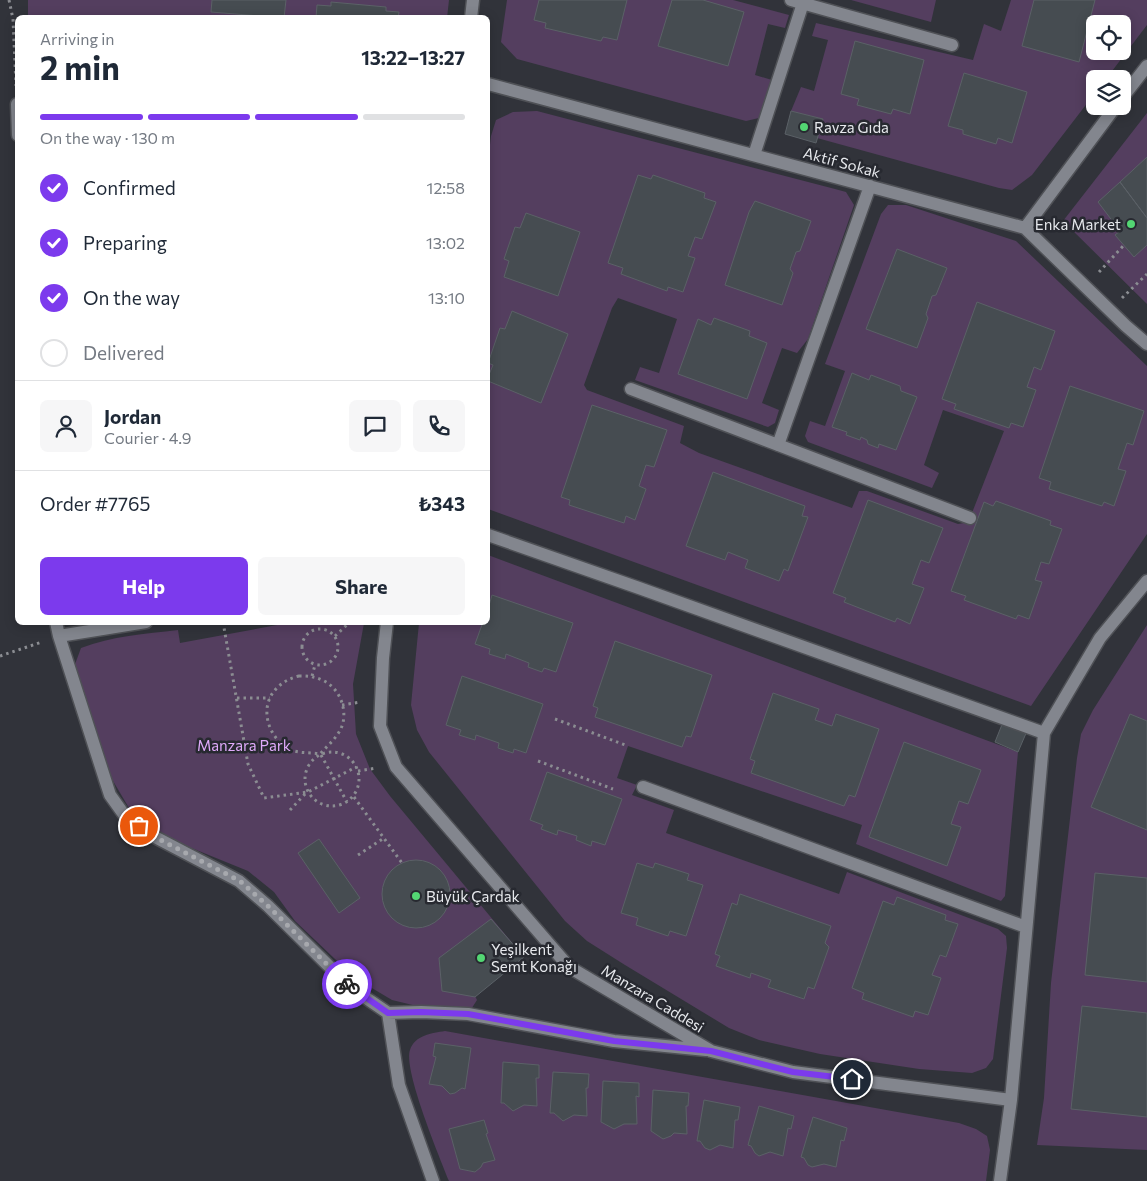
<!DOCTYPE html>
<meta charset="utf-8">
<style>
body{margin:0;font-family:Commissioner,sans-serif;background:#f6f6f7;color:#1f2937;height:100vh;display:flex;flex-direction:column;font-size:19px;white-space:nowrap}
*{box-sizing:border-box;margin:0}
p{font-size:16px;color:#747a83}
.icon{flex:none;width:28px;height:28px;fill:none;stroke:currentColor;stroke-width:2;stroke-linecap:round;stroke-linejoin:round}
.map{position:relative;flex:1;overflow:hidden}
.side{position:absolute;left:15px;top:15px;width:475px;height:610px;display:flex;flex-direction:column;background:#fff;border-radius:8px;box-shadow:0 2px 12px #0003}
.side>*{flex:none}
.tools{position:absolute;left:1086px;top:15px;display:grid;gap:10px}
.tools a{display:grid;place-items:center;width:45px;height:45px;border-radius:8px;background:#fff;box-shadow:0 2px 12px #0003;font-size:25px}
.pin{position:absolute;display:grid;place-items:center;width:42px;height:42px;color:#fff;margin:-21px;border:2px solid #fff;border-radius:50%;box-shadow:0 1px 5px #0007}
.courier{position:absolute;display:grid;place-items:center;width:50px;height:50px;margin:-25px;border:4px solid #7c3aed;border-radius:50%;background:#fff;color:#222;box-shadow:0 1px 6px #0007}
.summary em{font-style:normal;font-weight:700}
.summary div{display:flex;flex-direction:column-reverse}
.summary{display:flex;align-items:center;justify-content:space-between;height:85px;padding:0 25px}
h1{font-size:32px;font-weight:700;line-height:38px}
.bar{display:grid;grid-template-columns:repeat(4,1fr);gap:8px 5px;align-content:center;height:60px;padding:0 25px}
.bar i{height:6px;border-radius:4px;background:#e0e1e3}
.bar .on{background:#7c3aed}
.bar p{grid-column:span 4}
.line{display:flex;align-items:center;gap:12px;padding:0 25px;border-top:1px solid #e0e1e3}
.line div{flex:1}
.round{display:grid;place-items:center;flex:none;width:52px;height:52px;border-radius:8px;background:#f6f6f7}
ol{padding:0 25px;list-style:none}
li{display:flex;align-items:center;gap:15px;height:55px}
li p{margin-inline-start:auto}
li .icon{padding:5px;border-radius:50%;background:#7c3aed;color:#fff;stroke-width:4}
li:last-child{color:#747a83}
li i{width:28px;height:28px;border:2px solid #e0e1e3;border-radius:50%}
.cta{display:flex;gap:10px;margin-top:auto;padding:10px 25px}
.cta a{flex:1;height:58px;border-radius:8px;background:#7c3aed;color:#fff;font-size:20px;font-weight:700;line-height:58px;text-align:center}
.cta a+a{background:#f6f6f7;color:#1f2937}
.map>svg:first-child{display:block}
.green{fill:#543e5f;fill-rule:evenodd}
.building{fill:#464c51;stroke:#5b6167}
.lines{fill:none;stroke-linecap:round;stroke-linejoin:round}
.minor-casing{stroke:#4f5156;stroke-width:15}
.path{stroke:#8b8d92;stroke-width:3;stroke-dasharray:2.5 4;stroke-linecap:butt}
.minor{stroke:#83868e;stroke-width:12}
.done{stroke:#a7a9ae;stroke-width:5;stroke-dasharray:0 9}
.route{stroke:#7c3aed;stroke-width:6}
.poi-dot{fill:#53d673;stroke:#272930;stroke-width:2}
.labels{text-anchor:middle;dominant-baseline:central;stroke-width:5;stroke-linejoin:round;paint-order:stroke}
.poi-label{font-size:15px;fill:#e7e9ed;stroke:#272930;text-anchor:start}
.street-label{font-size:15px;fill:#e7e9ed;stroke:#272930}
.park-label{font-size:15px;fill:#e0aafb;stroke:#272930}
</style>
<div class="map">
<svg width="1147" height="1181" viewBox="0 0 1147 1181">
<rect width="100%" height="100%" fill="#31333a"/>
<path class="green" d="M28,0H449L447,18H28Z
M507,0H733L789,15L785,28L768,24L755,75L772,80L759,118L746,121L517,59L501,42Z
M851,0H936L931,22Z
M1011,0H1147V25L1106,79H1095V93L1032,175L1012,190L999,188L817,138L823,119L791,111L801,87L814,91L828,40L812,36L816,23L973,60L984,24L1001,31ZM1095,24H1122V51H1095Z
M537,111L835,189L846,192L854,205L808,339L797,353L782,348L762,403L779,410L775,423L768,427L635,380L640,367L659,373L677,319L618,298L612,308L584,385L587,390L684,426L680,443L699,453L852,508L859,491H867L958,524L964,523L970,518L1004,431L943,410L924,465L939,473L932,488L808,442L805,436L810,421L825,426L845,371L825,364L881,214L888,205H906L1016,241L1147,366V534L1031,706L488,509V162L491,136L496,120L513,112Z
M1147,113V304L1063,221Z
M488,555L1018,752L1005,896L1001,901L856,844L862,825L628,746L617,778L637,785L632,795L674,810L666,833L839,894L847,872L998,929L1006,936L1007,948L993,1059L986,1068L972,1073L919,1069L820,1054L759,1040L729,1028L625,965L587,941L565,921L429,752L417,730L411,705L419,623L488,622Z
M288,623H364L353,684L356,734L370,769L390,796L524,957L475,996L477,1000L468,1014L421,1007L392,1000L355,978L295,921L274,892L248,871L189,847L154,830L129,808L103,764L74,667L81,648C112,636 145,634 178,630L180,643Z
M1147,625V1150L1037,1145L1044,1098L1051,983L1077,758L1081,734L1093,710Z
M445,1031L959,1123L976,1129L987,1136L990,1150L986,1181H449C440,1158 403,1070 410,1050C415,1035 432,1033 445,1031Z"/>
<path class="building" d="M212,0H286L284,18L211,12Z
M539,0H627L617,40L603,37L601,41L545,28L546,23L534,20Z
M672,0H703L744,12L728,66L658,46Z
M1034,0H1095L1079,62L1022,46Z
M331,2L386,7V11L399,12L398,18H316L317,5L331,6Z
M855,41L924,60L910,114L893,109L891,114L857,105L859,99L841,94Z
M964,73L1027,92L1012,143L998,138L996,144L963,134V130L948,126Z
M791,111L823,119L816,143L785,134Z
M1147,157V218L1120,182Z
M638,175L651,179L653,175L705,193L704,198L716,202L702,239L695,237L688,256L695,258L683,292L668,287L667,291L621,274L623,268L608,263Z
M1120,182L1147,218V245L1134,257L1115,235L1120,231L1098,202Z
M755,201L811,221L800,251L796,252L790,269L793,273L782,305L725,285L749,212Z
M526,213L580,232L558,296L504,277L509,261L504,259L515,227L520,228Z
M897,249L947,268L936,295L932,296L926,314L928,318L917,348L866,329Z
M977,302L1055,331L1041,370L1034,367L1027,387L1036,390L1023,427L1011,423L1009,428L954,409L956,404L942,399Z
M512,311L568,334L541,403L488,381V377L493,365L488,363L500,328L505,329Z
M714,318L750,331L749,336L767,343L747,399L678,374L698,319L711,325Z
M852,373L869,380L871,375L900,386L901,391L917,397L896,450L879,444L878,448L868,444L867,440L861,437L860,440L846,435L847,432L832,427Z
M1070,386L1144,411L1133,445L1127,443L1118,469L1126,471L1114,506L1104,502L1102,506L1049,489L1051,482L1039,478Z
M592,405L667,430L654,467L646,465L639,486L646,489L635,520L626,516L624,523L569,505L570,500L561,497Z
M713,472L805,506L802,516L808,517L788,571L784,569L779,581L745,568L748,560L728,552L725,560L686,546Z
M868,500L943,528L929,563L921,560L912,584L924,588L910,624L897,618L895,622L844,602L846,598L833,593Z
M996,501L1051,521L1050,525L1062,529L1049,564L1041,562L1035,580L1042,582L1029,619L1018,615L1016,619L964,600L966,596L951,591L984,502L993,506Z
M492,595L573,623L556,672L544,668L542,672L528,667L529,663L506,654L505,659L489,654L490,649L475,644L483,622H488V609Z
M615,641L712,675L691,737L686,736L682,747L595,717L598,708L593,706Z
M462,676L543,704L526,753L514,749L513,753L498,748L499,743L476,735L475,740L459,735L461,730L446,725Z
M773,693L819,709L815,720L832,726L836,714L879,729L855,797L849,795L844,806L751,773L755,761L750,759Z
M1130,714L1147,721V830L1091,807Z
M1003,722L1027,731L1018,752L995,742Z
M904,742L981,770L968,804L959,801L951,824L961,827L947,866L869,837Z
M547,772L622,799L605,845L592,841L591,846L576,840L577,836L558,830L557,835L541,829L543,825L530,820Z
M319,839L360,898L339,913L298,853Z
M382 894a34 34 0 1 1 68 0a34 34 0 1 1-68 0Z
M637,863L653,868L655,863L689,874L687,880L703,885L686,936L670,931L668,936L636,925L638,918L621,913Z
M1095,873L1147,878V982L1085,975Z
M740,894L831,926L825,943L829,947L814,989L808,987L804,999L768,987L771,980L751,973L750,978L716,966L720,956L715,954L732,903L737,905Z
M897,897L946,915L945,920L958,924L946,957L940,955L932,975L941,978L928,1015L915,1011L913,1017L862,999L864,993L852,988L883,901L894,905Z
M491,919L524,957L475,997L442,991L439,958Z
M1082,1006L1147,1013V1117L1071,1109Z
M435,1043L471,1048L465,1089L462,1088L455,1093L450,1094L442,1086L429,1084L436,1057L433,1056Z
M503,1062L539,1065V1078H536L537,1106L524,1105L513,1111L504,1103H501Z
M553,1072L589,1074L588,1088H586L587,1116L574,1115L563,1121L554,1113H550Z
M603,1081L639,1083V1097L636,1096L637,1124H624L614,1129L601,1122Z
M653,1090L689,1093L688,1106H686L687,1134L674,1133L671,1136L663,1139L651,1131Z
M704,1100L740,1107L738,1120H735L733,1148L720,1145L710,1150L705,1148L700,1141H697Z
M759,1106L794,1116L791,1129L788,1128L783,1156L770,1152L759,1156L755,1153L751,1146L748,1145Z
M813,1117L847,1128L844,1141L841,1140L836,1167L824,1164L812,1167L808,1165L804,1158L801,1157Z
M484,1120L488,1133L486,1134L495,1160L483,1163L481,1167L475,1172L460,1169L449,1129Z"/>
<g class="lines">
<defs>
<path id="minor" d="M791,0L952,45
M471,18L473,0
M488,84L1025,228L1126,326L1147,344
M1122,98L1147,66
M17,104L18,135
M754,155L803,3
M1025,228L1116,106
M631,389L970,518
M778,445L870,186
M488,535L639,588L1044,733
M56,622L59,636L110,795L125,816L153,836L239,881L268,906L350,987L388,1013
M387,622L383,658L380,726L396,767L569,967L711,1051L793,1072L1011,1100
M59,636L146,622
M643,787L1026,927
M433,1181L399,1085L388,1013L421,1012L468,1014L614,1041L706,1050
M1000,1181L1011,1100L1044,733L1100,638L1147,581"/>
</defs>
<use href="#minor" class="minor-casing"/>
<path class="path" d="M9,0L13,19L16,86
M1099,272L1124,245
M1122,298L1147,274
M223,622L248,764L264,798L308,792L356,767
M302 647a18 18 0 1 1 36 0a18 18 0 1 1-36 0Z
M335,636L350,622
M0,656L42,642
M299,676C307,676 314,676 322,680C339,687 348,709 342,726C338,737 328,745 320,754C310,752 299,754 289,749C267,737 258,705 278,687C284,681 291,678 299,676Z
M312,676L315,665
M237,698H270
M342,705L361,702
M555,719L628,746
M305 779a27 27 0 1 1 54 0a27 27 0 1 1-54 0Z
M321,755L347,802
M538,761L613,789
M358,771L377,768
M354,797L402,863
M290,810L307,792
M358,855L384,838"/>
<use href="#minor" class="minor"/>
</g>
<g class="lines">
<path class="done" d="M139,826L153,836L240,881L268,906L347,984"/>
<path class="route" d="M347,984L388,1013L421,1012L468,1014L614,1041L711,1051L793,1072L852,1079"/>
</g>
<g class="poi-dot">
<circle cx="804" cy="127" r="5"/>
<circle cx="1131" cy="224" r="5"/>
<circle cx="416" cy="896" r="5"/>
<circle cx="481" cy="958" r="5"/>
</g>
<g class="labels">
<g class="poi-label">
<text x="814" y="127">Ravza Gıda</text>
<text x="1121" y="224" text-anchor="end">Enka Market</text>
<text x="426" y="896">Büyük Çardak</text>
<text x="491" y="949">Yeşilkent<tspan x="491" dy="17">Semt Konağı</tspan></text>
</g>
<g class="street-label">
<text transform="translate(842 162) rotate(15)">Aktif Sokak</text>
<text transform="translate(653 998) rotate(31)">Manzara Caddesi</text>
</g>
<g class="park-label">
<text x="244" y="745">Manzara Park</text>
</g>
</g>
</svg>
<div class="tools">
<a><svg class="icon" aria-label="locate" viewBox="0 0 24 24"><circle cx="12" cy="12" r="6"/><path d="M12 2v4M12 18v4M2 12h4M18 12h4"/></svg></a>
<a><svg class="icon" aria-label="layers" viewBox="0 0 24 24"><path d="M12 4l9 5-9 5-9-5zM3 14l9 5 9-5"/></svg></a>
</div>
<div class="pin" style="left:139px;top:826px;background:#ea580c"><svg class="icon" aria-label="bag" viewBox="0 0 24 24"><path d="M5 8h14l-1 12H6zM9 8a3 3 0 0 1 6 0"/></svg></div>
<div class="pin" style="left:852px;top:1079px;background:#1f2937"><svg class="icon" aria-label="home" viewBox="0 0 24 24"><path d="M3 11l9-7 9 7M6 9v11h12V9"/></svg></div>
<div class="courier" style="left:347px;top:984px"><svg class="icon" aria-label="bike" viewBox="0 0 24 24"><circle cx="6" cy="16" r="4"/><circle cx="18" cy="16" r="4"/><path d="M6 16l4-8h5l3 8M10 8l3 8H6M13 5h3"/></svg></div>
<section class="side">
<div class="summary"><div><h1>2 min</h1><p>Arriving in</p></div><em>13:22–13:27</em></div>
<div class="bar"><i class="on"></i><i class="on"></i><i class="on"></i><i></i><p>On the way · 130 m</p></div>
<ol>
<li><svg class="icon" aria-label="check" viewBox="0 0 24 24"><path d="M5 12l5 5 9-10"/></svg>Confirmed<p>12:58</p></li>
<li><svg class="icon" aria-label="check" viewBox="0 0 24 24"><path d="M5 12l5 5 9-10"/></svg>Preparing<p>13:02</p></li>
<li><svg class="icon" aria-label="check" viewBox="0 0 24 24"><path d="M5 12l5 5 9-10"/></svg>On the way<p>13:10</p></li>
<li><i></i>Delivered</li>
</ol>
<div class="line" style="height:90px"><a class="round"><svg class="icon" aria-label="person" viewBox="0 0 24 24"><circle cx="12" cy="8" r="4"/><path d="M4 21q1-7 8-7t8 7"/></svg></a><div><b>Jordan</b><p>Courier · 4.9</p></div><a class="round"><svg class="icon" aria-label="chat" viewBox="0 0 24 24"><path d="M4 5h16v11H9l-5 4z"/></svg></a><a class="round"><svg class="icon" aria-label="phone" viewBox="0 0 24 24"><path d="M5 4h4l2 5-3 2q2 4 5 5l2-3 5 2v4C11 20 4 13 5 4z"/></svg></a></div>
<div class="line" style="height:65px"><div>Order #7765</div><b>₺343</b></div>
<div class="cta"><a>Help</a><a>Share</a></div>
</section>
</div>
